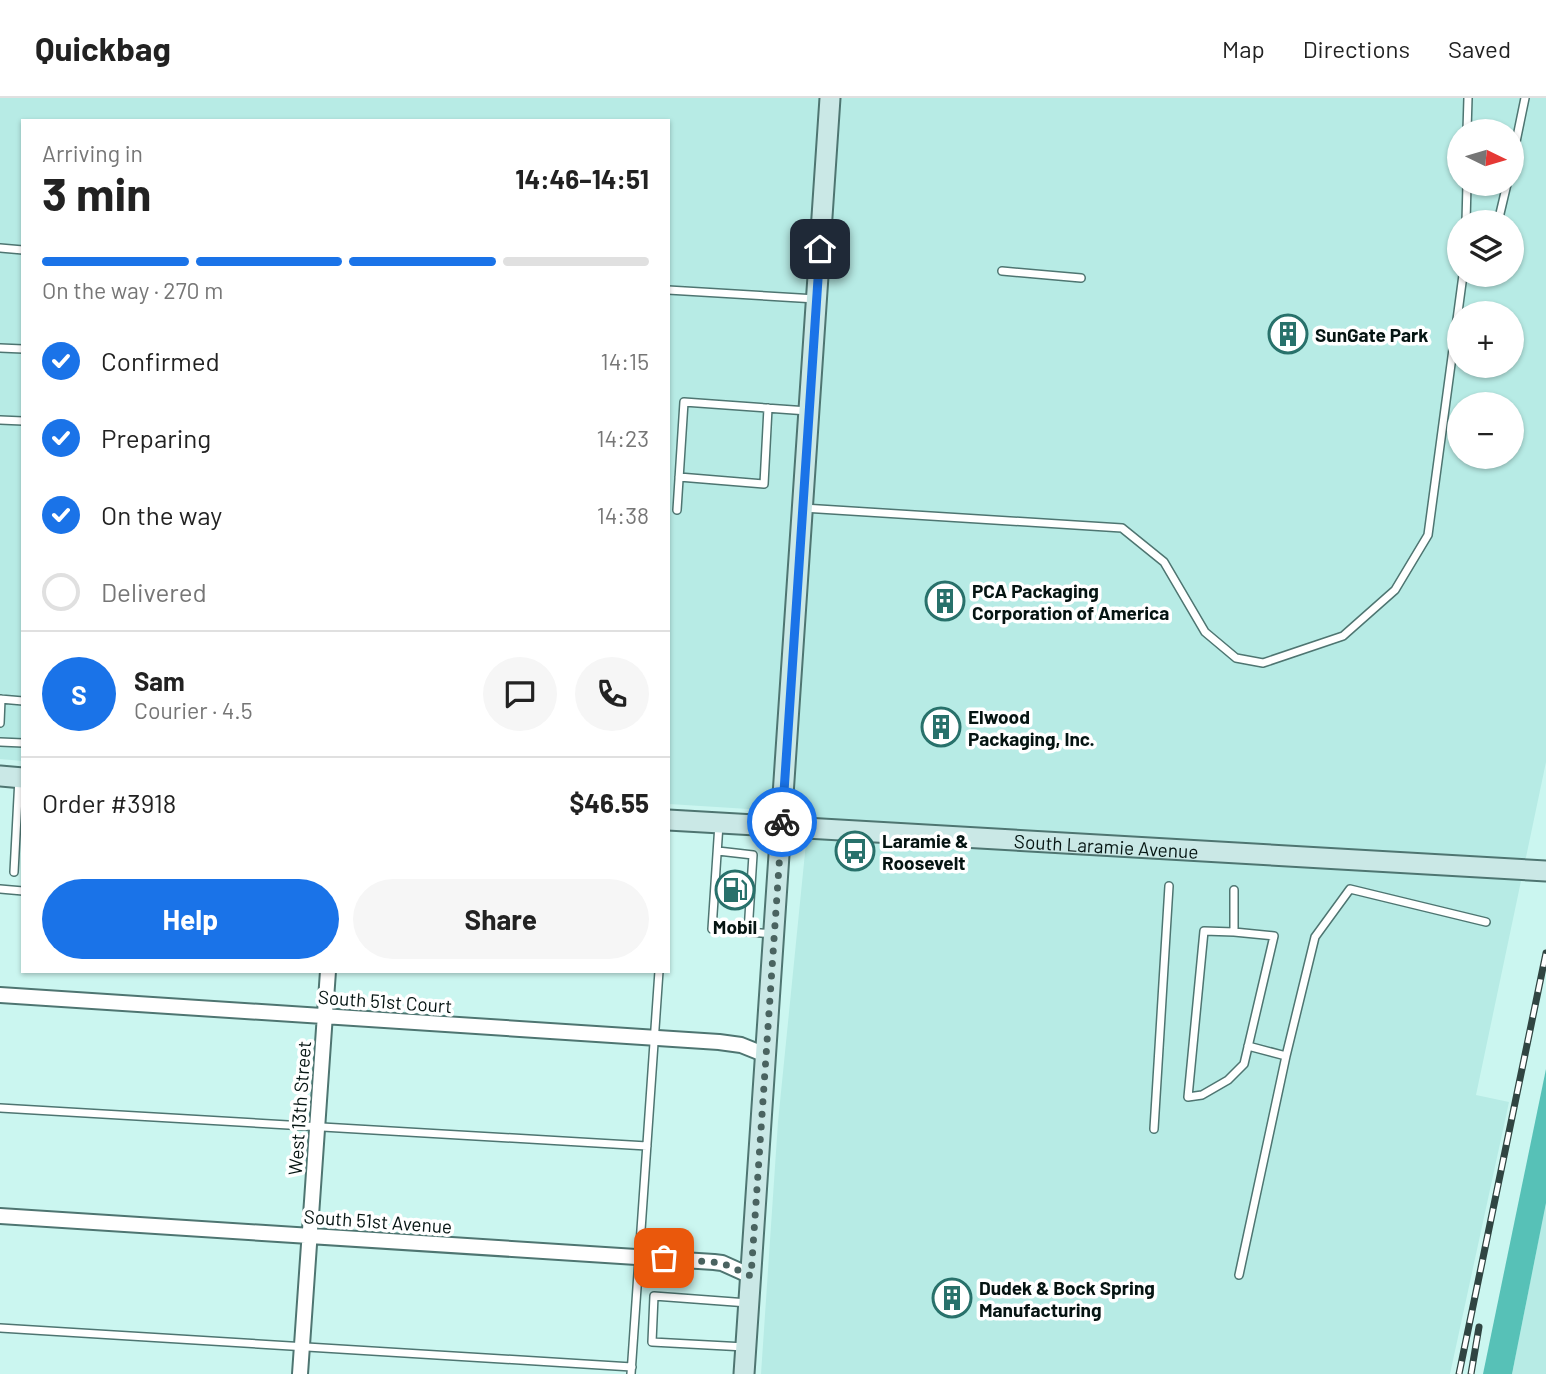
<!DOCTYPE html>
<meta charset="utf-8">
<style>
body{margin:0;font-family:Barlow,sans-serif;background:#f6f6f6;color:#222;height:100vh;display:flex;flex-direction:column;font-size:26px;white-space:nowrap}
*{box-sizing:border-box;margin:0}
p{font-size:23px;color:#767676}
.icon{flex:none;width:38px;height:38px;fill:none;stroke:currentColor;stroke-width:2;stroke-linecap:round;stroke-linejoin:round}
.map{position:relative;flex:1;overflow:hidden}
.details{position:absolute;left:21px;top:21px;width:649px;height:854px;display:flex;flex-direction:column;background:#fff;border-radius:0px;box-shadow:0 2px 5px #0004}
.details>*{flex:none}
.needle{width:46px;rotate:95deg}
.fabs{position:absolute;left:1447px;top:21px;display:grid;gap:14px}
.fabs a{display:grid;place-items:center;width:77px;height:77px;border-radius:50%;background:#fff;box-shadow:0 2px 5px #0004;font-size:35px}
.pin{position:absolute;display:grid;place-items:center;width:60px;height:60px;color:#fff;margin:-30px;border-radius:14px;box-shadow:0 4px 10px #0006}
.courier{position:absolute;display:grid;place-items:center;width:70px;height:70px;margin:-35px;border:5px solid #1a73e8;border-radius:50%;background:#fff;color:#222;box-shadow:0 2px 9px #0007}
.overview em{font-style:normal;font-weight:700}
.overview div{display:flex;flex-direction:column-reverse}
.overview{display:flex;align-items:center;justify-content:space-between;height:119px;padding:0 21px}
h1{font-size:46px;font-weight:700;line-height:52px}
.bar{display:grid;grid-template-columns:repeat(4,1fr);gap:10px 7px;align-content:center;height:84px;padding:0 21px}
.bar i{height:9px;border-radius:5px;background:#e0e0e0}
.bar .selected{background:#1a73e8}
.bar p{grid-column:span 4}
.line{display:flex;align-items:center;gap:18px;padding:0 21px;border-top:2px solid #e0e0e0}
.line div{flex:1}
.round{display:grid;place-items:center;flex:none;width:74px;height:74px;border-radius:37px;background:#f6f6f6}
ol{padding:0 21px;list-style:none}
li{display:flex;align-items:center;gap:21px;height:77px}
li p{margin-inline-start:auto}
li .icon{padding:7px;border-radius:50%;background:#1a73e8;color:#fff;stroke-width:4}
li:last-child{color:#767676}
li i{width:38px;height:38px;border:4px solid #e0e0e0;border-radius:50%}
.cta{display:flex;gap:14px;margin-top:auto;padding:14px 21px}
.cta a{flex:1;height:80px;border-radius:42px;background:#1a73e8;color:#fff;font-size:28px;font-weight:700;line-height:80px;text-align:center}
.cta a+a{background:#f6f6f6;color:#222}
header{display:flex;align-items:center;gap:42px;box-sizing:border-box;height:98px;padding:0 35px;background:#fff;border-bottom:2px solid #e0e0e0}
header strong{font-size:33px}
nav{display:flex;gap:38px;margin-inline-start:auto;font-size:24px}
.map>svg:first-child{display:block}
.built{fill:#b7ebe5;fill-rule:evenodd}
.forest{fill:#57c1b7}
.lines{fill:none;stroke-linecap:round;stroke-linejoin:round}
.lane-casing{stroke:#4e7571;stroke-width:10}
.street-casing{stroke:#4e7571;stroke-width:18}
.secondary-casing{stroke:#4e7571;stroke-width:23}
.lane{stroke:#fff;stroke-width:7}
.street{stroke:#fff;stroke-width:14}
.secondary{stroke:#cae8e6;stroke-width:19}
.rail-casing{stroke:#304542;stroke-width:7}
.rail{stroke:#fff;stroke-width:4.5;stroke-dasharray:13;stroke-linecap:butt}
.done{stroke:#4a6360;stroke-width:7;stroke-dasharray:0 12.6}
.route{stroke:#1a73e8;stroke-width:9}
.labels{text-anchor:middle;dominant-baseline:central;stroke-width:7;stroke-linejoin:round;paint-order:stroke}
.poi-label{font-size:19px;font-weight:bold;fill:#051412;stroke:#fff;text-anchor:start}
.street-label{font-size:19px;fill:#051412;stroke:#fff}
</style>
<header>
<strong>Quickbag</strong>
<nav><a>Map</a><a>Directions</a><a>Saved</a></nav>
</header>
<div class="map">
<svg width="1546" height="1276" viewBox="0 0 1546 1276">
<rect width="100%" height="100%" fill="#cbf6f0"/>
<path class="built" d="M0,0H1546V664L1476,997L1509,1004L1450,1276H761L778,1024L809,715L669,706L668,23H23V663L0,661ZM1460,33H1512V86H1460ZM1460,124H1512V177H1460ZM1460,215H1512V268H1460ZM1460,306H1512V359H1460Z
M1546,1105V1276H1512Z"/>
<path class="forest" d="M1546,971V1105L1512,1276H1483Z"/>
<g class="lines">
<defs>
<path id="lane" d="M1467,33L1468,0
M1512,63L1525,0
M1466,124L1467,86
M1498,124L1507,86
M0,150L23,152
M1002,173L1081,180
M668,192L816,201
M0,250L23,251
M0,322L23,323
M679,379L764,386L768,310
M803,410L1122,430L1164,464L1205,534L1236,560L1263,565L1343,538L1395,492L1428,437L1463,177
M677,412L684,304L808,313
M0,601L23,603
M0,625L1,601
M0,644L23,645
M719,726L712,831L773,836
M718,753L753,757L748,834
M14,774L19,680
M0,791L23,793
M1234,834L1274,838L1244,966L1228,982L1202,997L1188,999L1204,833L1234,834V792
M1286,958L1315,839L1350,791L1486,824
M0,1010L647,1048
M1154,1031L1169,788
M1239,1177L1286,958L1248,948
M0,1230L632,1269
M745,1249L652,1244L654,1198L748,1205
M631,1276L659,873"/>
<path id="street" d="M0,897L719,944L741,947L766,957
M0,1118L714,1164L722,1165L751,1178
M300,1276L328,873"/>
<g id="secondary">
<path d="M0,678L23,680"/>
<path id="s1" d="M668,722L1546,773"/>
<path d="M744,1276L830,0"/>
</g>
</defs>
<use href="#lane" class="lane-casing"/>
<use href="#street" class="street-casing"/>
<use href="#secondary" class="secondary-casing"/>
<use href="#lane" class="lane"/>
<use href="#street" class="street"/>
<use href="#secondary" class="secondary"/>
<defs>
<path id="rail" d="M1459,1276L1546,855
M1471,1276L1479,1229"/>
</defs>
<use href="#rail" class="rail-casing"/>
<use href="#rail" class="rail"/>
</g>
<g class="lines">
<path class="done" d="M664,1160L722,1165L751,1178L782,724"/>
<path class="route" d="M782,724L820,151"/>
</g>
<defs>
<symbol id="building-ring" viewBox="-11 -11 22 22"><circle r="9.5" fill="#fff" stroke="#28716b" stroke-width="1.5"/><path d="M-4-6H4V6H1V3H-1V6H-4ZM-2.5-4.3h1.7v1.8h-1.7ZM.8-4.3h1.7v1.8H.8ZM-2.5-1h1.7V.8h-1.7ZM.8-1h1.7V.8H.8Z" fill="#28716b"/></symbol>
<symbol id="bus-ring" viewBox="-11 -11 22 22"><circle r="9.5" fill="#fff" stroke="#28716b" stroke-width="1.5"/><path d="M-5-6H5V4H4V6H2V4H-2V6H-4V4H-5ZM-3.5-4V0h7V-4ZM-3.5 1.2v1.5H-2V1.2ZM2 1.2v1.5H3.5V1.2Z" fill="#28716b"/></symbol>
<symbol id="fuel-ring" viewBox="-11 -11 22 22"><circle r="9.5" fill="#fff" stroke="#28716b" stroke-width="1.5"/><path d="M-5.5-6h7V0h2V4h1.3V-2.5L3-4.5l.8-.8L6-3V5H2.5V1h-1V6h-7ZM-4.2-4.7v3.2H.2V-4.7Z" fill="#28716b"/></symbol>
</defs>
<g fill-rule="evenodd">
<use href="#building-ring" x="1266" y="214" width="44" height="44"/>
<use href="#building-ring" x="923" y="481" width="44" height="44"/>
<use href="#building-ring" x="919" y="607" width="44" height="44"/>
<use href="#bus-ring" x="833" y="731" width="44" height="44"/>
<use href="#fuel-ring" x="713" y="770" width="44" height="44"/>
<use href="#building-ring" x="930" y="1178" width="44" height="44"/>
</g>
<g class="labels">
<g class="poi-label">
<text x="1315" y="236">SunGate Park</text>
<text x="972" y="492">PCA Packaging<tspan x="972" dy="22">Corporation of America</tspan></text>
<text x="968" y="618">Elwood<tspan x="968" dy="22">Packaging, Inc.</tspan></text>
<text x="882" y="742">Laramie &amp;<tspan x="882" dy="22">Roosevelt</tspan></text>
<text x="735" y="828" text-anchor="middle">Mobil</text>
<text x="979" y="1189">Dudek &amp; Bock Spring<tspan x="979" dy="22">Manufacturing</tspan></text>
</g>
<g class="street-label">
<text stroke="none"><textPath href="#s1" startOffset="439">South Laramie Avenue</textPath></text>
<text transform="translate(385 903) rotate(4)">South 51st Court</text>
<text transform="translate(299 1010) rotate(-86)">West 13th Street</text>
<text transform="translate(378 1123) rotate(4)">South 51st Avenue</text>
</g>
</g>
</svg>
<div class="fabs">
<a><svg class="needle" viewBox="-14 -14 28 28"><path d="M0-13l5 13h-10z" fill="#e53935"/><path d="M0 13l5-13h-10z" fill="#767676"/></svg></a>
<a><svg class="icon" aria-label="layers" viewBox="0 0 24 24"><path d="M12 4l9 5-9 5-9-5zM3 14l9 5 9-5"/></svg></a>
<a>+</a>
<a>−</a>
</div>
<div class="pin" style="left:664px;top:1160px;background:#ea580c"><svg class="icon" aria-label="bag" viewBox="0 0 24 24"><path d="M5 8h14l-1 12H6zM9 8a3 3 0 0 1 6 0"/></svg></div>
<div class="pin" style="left:820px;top:151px;background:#1f2937"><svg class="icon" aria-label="home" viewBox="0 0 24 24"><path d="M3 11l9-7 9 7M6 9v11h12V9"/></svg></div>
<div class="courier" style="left:782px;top:724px"><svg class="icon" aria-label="bike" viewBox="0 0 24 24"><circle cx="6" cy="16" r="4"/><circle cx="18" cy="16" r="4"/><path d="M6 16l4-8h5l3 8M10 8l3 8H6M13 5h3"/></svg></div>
<section class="details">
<div class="overview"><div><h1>3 min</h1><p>Arriving in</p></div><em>14:46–14:51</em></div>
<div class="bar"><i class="selected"></i><i class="selected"></i><i class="selected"></i><i></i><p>On the way · 270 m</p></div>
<ol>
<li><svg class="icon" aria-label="check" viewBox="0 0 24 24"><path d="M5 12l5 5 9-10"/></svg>Confirmed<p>14:15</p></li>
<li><svg class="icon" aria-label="check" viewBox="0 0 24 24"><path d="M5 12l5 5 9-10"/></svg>Preparing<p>14:23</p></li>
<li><svg class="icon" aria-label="check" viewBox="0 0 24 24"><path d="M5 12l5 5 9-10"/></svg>On the way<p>14:38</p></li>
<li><i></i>Delivered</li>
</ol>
<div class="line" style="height:126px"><b class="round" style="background:#1a73e8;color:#fff">S</b><div><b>Sam</b><p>Courier · 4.5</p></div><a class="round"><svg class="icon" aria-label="chat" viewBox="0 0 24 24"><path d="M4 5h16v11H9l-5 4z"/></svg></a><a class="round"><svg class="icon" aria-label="phone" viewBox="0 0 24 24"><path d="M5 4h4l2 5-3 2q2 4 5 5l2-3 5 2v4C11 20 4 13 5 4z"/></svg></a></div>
<div class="line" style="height:91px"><div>Order #3918</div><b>$46.55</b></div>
<div class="cta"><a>Help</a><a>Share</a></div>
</section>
</div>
